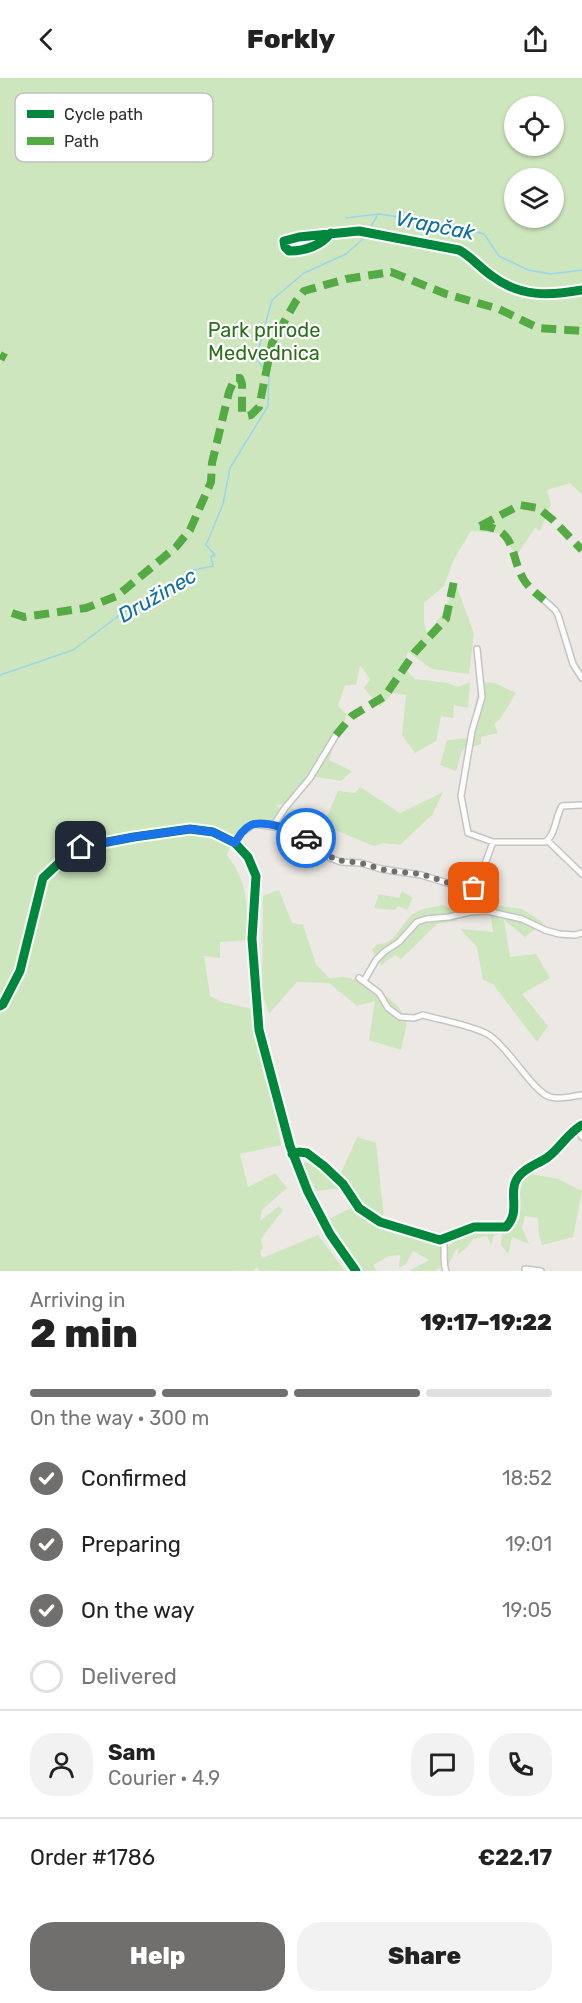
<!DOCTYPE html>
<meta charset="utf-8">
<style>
body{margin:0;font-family:Rubik,sans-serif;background:#f2f2f2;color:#222;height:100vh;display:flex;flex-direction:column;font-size:22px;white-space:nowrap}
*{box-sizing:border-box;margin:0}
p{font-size:20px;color:#767676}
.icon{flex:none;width:33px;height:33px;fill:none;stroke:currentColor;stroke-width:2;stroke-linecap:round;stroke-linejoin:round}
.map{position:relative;height:1193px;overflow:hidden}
.sheet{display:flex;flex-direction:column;background:#fff;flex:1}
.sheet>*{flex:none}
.controls{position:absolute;left:504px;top:18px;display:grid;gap:12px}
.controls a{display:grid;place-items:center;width:60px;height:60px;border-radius:50%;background:#fff;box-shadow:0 2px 4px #0004;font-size:30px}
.pin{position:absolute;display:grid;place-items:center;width:51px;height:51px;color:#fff;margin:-26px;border-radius:12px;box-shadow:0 3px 9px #0006}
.courier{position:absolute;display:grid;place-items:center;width:60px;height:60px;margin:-30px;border:4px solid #1a73e8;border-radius:50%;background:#fff;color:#222;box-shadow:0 2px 8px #0007}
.headline em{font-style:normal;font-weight:800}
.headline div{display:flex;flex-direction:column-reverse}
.headline{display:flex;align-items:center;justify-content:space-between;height:102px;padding:0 30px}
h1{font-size:39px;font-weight:800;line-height:45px}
.bar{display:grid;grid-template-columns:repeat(4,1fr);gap:9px 6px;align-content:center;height:72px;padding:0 30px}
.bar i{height:8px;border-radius:4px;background:#e0e0e0}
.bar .active{background:#706f6e}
.bar p{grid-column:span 4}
.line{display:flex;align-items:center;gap:15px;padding:0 30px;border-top:2px solid #e0e0e0}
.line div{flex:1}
.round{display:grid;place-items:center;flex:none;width:63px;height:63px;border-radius:24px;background:#f2f2f2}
ol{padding:0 30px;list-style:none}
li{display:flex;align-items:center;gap:18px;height:66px}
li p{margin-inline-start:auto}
li .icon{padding:6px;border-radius:50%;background:#706f6e;color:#fff;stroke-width:4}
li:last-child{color:#767676}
li i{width:33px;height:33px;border:3px solid #e0e0e0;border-radius:50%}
.cta{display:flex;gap:12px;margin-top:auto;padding:12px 30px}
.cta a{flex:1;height:69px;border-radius:24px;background:#706f6e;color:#fff;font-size:24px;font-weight:800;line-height:69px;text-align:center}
.cta a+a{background:#f2f2f2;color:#222}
header{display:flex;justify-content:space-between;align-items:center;height:78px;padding:0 30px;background:#fff;font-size:27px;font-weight:800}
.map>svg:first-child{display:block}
.green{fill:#cee6be;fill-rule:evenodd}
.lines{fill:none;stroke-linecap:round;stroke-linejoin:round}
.stream{stroke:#99d6ec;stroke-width:1.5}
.minor-casing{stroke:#c5c4c5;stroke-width:8}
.minor{stroke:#fcfcfb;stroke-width:5}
.quiet{stroke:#54ab44;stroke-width:8;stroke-dasharray:15 8;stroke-linecap:butt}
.cycleway-casing{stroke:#fff;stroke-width:13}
.cycleway{stroke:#00873e;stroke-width:9}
.done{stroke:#706f6e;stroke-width:6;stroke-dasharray:0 10.8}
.route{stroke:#1a73e8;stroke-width:8}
.labels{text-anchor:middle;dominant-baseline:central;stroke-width:4.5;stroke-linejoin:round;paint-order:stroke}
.park-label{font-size:20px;fill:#2c6e1b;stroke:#fff}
.water-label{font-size:21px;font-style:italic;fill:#0d6fa3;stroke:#fff}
.key{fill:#fff;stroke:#c0c0c0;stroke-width:1.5}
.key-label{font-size:16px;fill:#2e2e2e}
</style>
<header><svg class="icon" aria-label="back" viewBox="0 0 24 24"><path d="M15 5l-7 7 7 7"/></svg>Forkly<svg class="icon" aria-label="share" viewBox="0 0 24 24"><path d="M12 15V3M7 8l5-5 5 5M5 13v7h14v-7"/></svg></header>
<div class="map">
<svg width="582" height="1193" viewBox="0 0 582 1193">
<rect width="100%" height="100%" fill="#ece8e4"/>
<path class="green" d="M0,0H582V417L570,405L547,412L551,427L540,453L535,450L517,477L499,455L471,453L454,481L444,508L424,525V544L427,556L441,538L456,506L474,556L469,596L432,591L408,574L402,588L415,601L447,605L458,609L470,604L468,630L454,627L453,640L441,638L436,663L415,675L402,657L406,617L393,615L380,629L364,610L370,601L360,587L356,607H345L338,628L346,636L343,652L334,665L329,682L352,693L341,703L306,697L305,713L299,715L293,725L275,727L287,734L292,730L300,735L304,730L326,741L338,713L355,715L360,709L400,735L443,714L432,737L400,767L384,765L374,768L335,752L320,760L312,754L306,758L292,748L265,742L235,755L227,777C250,808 246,826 248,862L220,864V880L204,878L210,918L222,924L252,931L267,993L281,1067L240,1076L248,1109L275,1095L287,1110L262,1132L260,1143L279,1128L283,1132L261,1161L263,1171L260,1172L262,1180L318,1157L345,1193H260L257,1189L253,1193H0ZM514,28H554V68H514ZM514,100H554V140H514Z
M479,604L495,605L516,615L500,641L494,646L498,655L481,659V666L462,672L456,693L440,687L447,662L470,660Z
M279,812L292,845L303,847L316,886L329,900C334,900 339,899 343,899C363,901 403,923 406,944C407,952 402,964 401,972L369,962L375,923L357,928L329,905L297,904L269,936L262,914L263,818Z
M402,813L413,820L407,832L398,828L395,832L374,830L379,816L399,820Z
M443,827L456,833L457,843L437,846L401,881L395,877L381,887L372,872L377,866C396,868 401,843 415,835C422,830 434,829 443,827Z
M494,827L522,831L544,845L525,859L504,842L510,879L536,876L550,900L522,916L548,948L537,964L493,906L483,902L477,869L460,851L493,854L490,832Z
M357,1059L376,1065L384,1140L360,1126L341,1095Z
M303,1084L317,1087L341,1110L316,1113Z
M526,1095L558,1101L582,1113L573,1159L542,1167L539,1157L538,1140L525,1138L522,1150L529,1166L512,1159L508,1176L501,1167L502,1156L494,1157L491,1167L487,1158L473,1161L466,1170L457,1177L459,1171L457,1170L449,1185L434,1193H409L429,1182L413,1173L406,1186L399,1190L400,1177L389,1178L373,1187L377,1193H362L329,1141L353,1129C374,1149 398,1151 424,1160L425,1165L434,1163L444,1173L454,1163L464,1161V1155L475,1151H510L517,1120L518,1105Z"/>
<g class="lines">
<path class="stream" d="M346,140L379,136L457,148L484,156L499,178L528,192L551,196L582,192
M370,150L377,138
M0,597L73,572L117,539L166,509L180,503L189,493L213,488L211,479L215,477L206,467L223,426L230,390L268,328L269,298L256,280L272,222L304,195L346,176L363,161"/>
<defs>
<path id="minor" d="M331,155C320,168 305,173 289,173L285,169L284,163L299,159L359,153L459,172C472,179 480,190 492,198C520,219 549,218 582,212
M544,522L555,532L558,537L573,586L582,600
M477,571L482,619L472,653L461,718L468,755L493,764H545C556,757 555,739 562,728L582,727
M273,748L285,730L310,700L336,657
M548,763L582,796
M235,765L241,755L254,746L295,752L330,780L341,784L361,785L381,791L421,797L467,811L474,810L478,805L493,764
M359,900L379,915L388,930L400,939L414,940L423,937C440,942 475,948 489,957C509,970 534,1015 550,1019C559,1022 572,1018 582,1017
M364,903L376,882L384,874L399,864L417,844L426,841L449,839L470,834L487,833L522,841L545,852L559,856L575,857L582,855
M0,928L3,926L20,893L43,800L62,782L81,769L134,759L190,751L213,754L235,765L248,779L256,798L252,861L259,952L290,1068L308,1114L330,1156L356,1193
M577,1050L582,1059
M292,1076L299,1074L307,1075L324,1088L343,1106L359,1130L380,1144L440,1162L474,1149H506C520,1135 510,1118 515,1105C520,1091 537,1087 548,1079C560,1070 568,1055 582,1047
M443,1161C446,1172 442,1183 446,1193
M525,1191L541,1193"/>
</defs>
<use href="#minor" class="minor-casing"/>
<use href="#minor" class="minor"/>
<path class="quiet" d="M0,277L6,280
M480,448L520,427L538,430L553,442L582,472
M480,448C518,450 509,478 524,502C529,510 537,516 544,522
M12,535L24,539L86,530L117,518L176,469L190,452L211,404L212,385L229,314L235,300H240L242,306V334L246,338L251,337L259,329L272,265L296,223L304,213L346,201L391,194L446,216L499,231L538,250L582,253
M336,657L352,638L385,618L415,574L446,541L455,498"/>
<defs>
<path id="cycleway" d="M331,155C320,168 305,173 289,173L285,169L284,163L299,159L359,153L459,172C472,179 480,190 492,198C520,219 549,218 582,212
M0,928L3,926L20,893L43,800L62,782L81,769L134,759L190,751L213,754L235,765L248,779L256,798L252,861L259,952L290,1068L308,1114L330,1156L356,1193
M292,1076L299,1074L307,1075L324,1088L343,1106L359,1130L380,1144L440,1162L474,1149H506C520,1135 510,1118 515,1105C520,1091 537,1087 548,1079C560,1070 568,1055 582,1047"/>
</defs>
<use href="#cycleway" class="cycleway-casing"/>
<use href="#cycleway" class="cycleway"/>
</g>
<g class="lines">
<path class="done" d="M306,760L335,782L361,785L388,793L421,796L467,811L474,810"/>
<path class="route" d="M81,769L134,759L190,751L213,754L235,765C239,758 243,751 251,747C264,742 296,752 306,760"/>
</g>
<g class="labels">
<g class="park-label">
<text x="264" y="252">Park prirode<tspan x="264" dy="23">Medvednica</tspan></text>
</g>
<g class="water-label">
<text transform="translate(435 147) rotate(11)">Vrapčak</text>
<text transform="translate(157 517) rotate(-30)">Družinec</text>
</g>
</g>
<rect x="15" y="15" width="198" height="69" rx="9" class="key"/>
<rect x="27" y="32" width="27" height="8" fill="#00873e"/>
<rect x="27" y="59" width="27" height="8" fill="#54ab44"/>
<g class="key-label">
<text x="64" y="42">Cycle path</text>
<text x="64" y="69">Path</text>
</g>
</svg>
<div class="controls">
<a><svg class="icon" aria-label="locate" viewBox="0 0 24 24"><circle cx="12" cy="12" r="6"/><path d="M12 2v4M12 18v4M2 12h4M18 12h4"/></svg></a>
<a><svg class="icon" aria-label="layers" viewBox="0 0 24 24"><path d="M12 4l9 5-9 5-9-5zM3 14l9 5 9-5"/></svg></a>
</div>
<div class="pin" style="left:474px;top:810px;background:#ea580c"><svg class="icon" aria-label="bag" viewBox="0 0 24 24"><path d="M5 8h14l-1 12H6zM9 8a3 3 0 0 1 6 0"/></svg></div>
<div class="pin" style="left:81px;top:769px;background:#1f2937"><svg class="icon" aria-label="home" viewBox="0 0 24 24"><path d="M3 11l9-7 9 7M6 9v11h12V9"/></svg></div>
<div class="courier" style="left:306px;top:760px"><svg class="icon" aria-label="car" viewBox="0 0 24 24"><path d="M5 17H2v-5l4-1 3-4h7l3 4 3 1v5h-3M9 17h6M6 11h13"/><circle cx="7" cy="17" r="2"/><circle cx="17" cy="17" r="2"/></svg></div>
</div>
<section class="sheet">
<div class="headline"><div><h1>2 min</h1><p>Arriving in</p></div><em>19:17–19:22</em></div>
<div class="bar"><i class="active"></i><i class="active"></i><i class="active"></i><i></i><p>On the way · 300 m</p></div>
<ol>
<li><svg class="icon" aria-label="check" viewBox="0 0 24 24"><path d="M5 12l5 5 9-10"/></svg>Confirmed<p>18:52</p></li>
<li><svg class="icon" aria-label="check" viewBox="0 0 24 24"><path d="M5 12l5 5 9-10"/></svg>Preparing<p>19:01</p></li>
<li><svg class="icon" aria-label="check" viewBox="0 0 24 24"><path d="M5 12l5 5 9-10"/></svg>On the way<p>19:05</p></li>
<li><i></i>Delivered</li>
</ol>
<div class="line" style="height:108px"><a class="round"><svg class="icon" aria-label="person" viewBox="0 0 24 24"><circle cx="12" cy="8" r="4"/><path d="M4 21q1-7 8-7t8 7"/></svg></a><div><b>Sam</b><p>Courier · 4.9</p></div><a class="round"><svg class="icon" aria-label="chat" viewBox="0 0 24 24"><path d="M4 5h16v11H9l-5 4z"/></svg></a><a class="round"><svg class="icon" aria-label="phone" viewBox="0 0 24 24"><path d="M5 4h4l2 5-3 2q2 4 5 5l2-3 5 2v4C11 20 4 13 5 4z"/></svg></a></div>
<div class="line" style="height:78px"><div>Order #1786</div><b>€22.17</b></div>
<div class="cta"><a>Help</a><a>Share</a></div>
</section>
